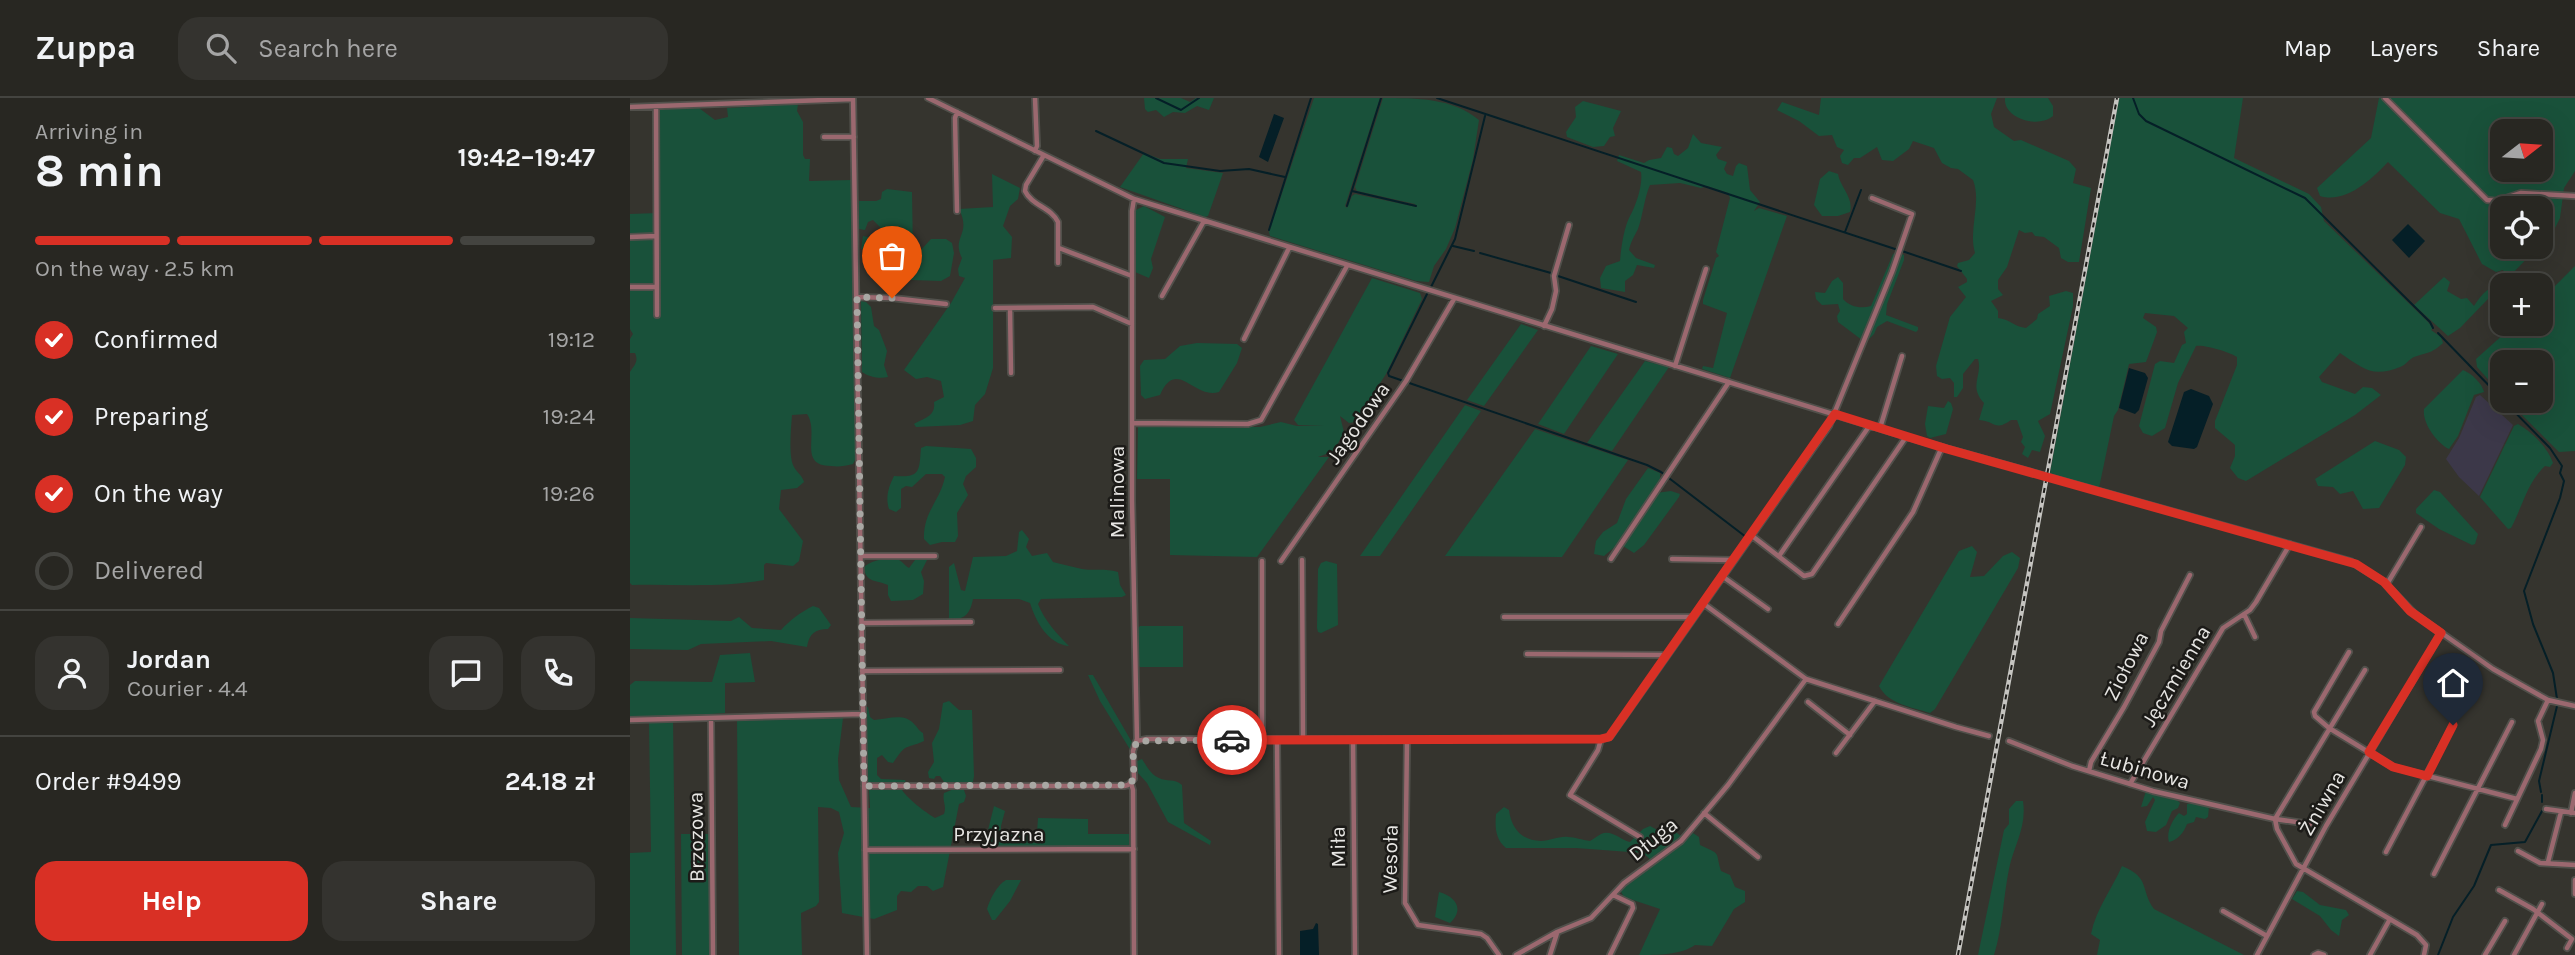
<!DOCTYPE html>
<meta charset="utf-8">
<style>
body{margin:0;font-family:Karla,sans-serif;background:#34332f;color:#f1f3f6;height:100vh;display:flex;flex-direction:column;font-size:26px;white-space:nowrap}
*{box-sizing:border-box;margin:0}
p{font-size:23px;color:#a5a5a5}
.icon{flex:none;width:38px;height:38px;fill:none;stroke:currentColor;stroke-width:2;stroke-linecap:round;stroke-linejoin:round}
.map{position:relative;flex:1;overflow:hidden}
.panel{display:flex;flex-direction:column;background:#282722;width:630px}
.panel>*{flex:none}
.needle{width:46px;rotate:73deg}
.controls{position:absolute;left:1860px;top:21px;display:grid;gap:14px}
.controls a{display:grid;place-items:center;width:63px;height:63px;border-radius:14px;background:#282722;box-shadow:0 7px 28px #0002,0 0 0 2px #444440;font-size:35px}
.pin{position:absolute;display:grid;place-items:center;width:60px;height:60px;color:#fff;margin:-72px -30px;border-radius:50% 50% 50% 0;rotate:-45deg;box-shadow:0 0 7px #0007}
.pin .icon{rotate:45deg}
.courier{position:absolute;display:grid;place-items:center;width:70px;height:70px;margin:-35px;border:5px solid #d93025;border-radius:50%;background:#fff;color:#222;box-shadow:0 2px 9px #0007}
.summary em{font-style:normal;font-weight:700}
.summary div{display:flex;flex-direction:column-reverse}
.summary{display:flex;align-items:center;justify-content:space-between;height:119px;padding:0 35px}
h1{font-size:46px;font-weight:700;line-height:52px}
.bar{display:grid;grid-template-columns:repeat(4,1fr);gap:10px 7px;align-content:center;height:84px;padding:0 35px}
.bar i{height:9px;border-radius:5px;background:#444440}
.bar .on{background:#d93025}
.bar p{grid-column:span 4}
.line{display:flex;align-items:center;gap:18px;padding:0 35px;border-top:2px solid #444440}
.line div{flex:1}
.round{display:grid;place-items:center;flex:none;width:74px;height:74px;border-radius:21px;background:#34332f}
ol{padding:0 35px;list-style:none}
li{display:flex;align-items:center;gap:21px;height:77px}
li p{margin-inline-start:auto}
li .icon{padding:7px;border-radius:50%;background:#d93025;color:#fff;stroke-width:4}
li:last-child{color:#a5a5a5}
li i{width:38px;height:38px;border:4px solid #444440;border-radius:50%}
.primary-button{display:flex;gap:14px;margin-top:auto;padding:14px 35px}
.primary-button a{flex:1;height:80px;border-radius:21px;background:#d93025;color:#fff;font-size:28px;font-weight:700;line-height:80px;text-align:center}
.primary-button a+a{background:#34332f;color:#f1f3f6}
header{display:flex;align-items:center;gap:42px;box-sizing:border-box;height:98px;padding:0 35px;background:#282722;border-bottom:2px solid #444440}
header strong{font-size:33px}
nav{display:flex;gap:38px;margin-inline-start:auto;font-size:24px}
.search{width:490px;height:63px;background:#34332f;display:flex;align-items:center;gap:18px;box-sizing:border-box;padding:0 24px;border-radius:21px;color:#a5a5a5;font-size:26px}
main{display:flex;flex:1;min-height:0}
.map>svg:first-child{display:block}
.industrial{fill:#3c3849}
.green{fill:#19513a;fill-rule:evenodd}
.water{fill:#051f27}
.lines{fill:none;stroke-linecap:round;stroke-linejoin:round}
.stream{stroke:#051f27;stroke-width:2}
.minor-casing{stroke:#51504b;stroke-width:8}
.minor{stroke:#9b686f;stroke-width:4.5}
.rail-casing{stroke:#c5c4c0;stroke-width:4.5}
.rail{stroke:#1c1b18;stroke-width:2;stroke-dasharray:5;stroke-linecap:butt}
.done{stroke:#a9a8a4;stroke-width:7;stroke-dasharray:0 12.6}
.route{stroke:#d93025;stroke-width:9}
.labels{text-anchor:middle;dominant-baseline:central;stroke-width:5;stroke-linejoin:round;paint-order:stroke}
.street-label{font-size:21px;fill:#e7e6e3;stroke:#1c1b18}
</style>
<header>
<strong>Zuppa</strong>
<div class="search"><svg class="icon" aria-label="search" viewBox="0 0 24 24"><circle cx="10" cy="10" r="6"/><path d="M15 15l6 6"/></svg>Search here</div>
<nav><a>Map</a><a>Layers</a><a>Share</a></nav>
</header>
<main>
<section class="panel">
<div class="summary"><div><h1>8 min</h1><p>Arriving in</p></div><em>19:42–19:47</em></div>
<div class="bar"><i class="on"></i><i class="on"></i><i class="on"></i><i></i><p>On the way · 2.5 km</p></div>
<ol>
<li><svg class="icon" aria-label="check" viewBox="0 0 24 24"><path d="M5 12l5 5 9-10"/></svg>Confirmed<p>19:12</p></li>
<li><svg class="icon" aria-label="check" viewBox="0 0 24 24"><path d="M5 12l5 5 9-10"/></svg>Preparing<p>19:24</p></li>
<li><svg class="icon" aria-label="check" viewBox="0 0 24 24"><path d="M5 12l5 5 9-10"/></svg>On the way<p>19:26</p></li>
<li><i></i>Delivered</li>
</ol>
<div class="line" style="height:126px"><a class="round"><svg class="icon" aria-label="person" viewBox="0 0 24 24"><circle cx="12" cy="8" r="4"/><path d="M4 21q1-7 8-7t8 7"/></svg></a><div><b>Jordan</b><p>Courier · 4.4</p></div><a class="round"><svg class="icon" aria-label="chat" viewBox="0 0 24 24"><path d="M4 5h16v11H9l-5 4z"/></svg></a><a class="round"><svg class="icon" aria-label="phone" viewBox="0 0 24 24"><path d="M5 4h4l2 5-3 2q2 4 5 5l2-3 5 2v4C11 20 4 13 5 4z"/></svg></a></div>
<div class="line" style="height:91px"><div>Order #9499</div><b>24.18 zł</b></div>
<div class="primary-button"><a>Help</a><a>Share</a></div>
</section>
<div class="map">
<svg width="1945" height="857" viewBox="0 0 1945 857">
<rect width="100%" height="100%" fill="#35342e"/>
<path class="industrial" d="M1850,297L1883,327L1849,398L1829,379L1816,361L1829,340L1846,299Z"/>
<path class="green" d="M514,0H551L560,4L566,0H584L579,12L567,8L555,15L543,14L534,19L526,12L518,14L515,11Z
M684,0H750L715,108L717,110L722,98L725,96L787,109L785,106L727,93L725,89L753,0C786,0 823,0 849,22L843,61L825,130L816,151L804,168L799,184L786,183L640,138L639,134Z
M1191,0H1367L1361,16L1364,29L1384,43L1391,42L1439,63L1446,71L1443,85L1461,90L1449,164H1438L1431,160L1429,150L1414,139L1405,138L1402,134L1395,135L1389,132L1377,169L1368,182V191L1373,197L1361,203L1368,213V220C1379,221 1385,229 1396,230L1407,221L1408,216L1420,208L1419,198L1436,193L1443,195V208L1420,316L1408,323L1415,338L1410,354L1402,352L1398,360L1392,356L1395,349L1391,344L1393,339L1387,322H1381C1364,334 1366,323 1349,322L1354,305C1338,288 1353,277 1348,261H1345L1333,276V290L1327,299H1324V285L1320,280L1312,281L1307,278L1306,268L1320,219L1336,199L1328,189L1337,184V181L1327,168L1328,165L1339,162L1345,155C1338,131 1352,105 1343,82L1328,71L1321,70L1312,65L1304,50L1283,43L1279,51L1263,63L1252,62L1247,49L1230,60H1224L1218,67L1212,65L1210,58L1214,52L1207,49L1202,37L1189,38L1169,23L1147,12L1152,4L1189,17Z
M1375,0H1418L1423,8V18C1408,31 1373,20 1375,0Z
M1489,0H1613L1604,60L1679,96L1691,109L1694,123L1798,224L1803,230L1801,232L1811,239L1813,245C1801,256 1798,254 1784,259C1779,261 1776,267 1770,269C1742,280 1734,271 1710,255L1689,279L1692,284L1725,296L1733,289L1742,290L1751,297L1725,317L1616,383L1608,380L1600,370L1605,358V347L1585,330V323L1607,267V259C1600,254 1573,246 1566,248L1548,285L1535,330L1522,338L1513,335L1509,328L1525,266L1530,263L1544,265L1552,247L1556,245L1554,234L1558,230L1544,218L1515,215L1513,220L1526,229L1527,234L1516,264L1499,266L1488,312L1484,318L1469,390L1420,375Z
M1749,0H1945V73L1934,90L1930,120L1923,134L1911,146V110H1872V149H1908L1830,230L1818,238L1784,207L1814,179L1820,184L1817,193L1831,201L1837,200L1844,208C1852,195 1859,189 1873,184L1876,179L1873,172L1866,174L1852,166L1829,121L1810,115L1758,64C1742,81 1716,106 1690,98L1687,90L1741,40ZM1872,33H1911V72H1872Z
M953,3L991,13L983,30L985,38L980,39L974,48L963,49L937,39L936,34L946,19L945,9Z
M168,6L167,13L173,24V57L175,61H180L179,83L222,82L226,360L223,366C215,368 209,369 201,368C167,368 190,335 177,316L162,317C161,331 159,351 162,364C164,373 172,376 174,384L167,390L151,392L149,411L173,443L169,463L163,468L136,465L134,467V482C91,490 46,486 2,487L0,485V274C4,267 9,264 5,255H0V241L3,236L0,231V116L28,115V15L30,11L69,10L85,22L98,19L97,10Z
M1063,36L1071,45L1092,49L1086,57L1088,61L1097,64L1094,71L1097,76L1103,78L1106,68L1109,65L1117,68L1120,92L1130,104L1124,113L1129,110L1157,118L1100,280L1072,271L1073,268L1083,270L1097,215L1073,206V202L1086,160L1089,158L1086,154L1100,100L1098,95L1077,88L1071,90L1050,85L1020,87C1014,101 1013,117 1008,131C1004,139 1001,143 999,152L1006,160L1025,167L1024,170L1007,167L1003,177L995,183V194L971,190L970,180L976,168L990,163C991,150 994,129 1000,118C1006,107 1013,87 1011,74L987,63L989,57L1014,65L1019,62L1031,60L1037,49L1042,50L1044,56L1048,58L1058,50Z
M514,55L530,61H558L556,70L593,75L578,118L575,119L490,89Z
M1199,73L1208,76C1210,89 1224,100 1220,114L1208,118H1192L1184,107L1190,81Z
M362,76L390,90L388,101L380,108L373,128L382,139L381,160L363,162V270L355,296L345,307L343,323L330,327L286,329L284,326C293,320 306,319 304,304L314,299L311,283L297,279L286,281L274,272L321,205L335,180L329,178L328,171L332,160C321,139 342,137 329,111L363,109Z
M257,91L282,94L283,155L289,154L301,141H316L322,145L324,155L320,178L311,183L252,181L251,154L248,149L231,151L233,138L248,141L252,131L243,122L238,124L235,132L229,131V103H246L251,101L252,94Z
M514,108L535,119L521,161L523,170L519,180L505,174L506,112Z
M1267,154L1274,157V162L1257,206L1256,217L1288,229V232L1286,234L1257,223L1247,229L1244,236L1237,243L1232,242L1208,224L1207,218L1210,213L1208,206L1192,207L1186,201L1185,194L1195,195L1202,183L1208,179L1213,185V201C1220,209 1231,211 1241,208L1263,156Z
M1945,168V353L1929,354L1878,303H1911V264H1872V297L1847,269L1846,261L1885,226H1911V202Z
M742,180L790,195L792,201L756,276L725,324L719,325L710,318L714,334L704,353L688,359H699L627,459L540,457V381H507L508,329H630L651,324L667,328L694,327H668L664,322Z
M231,203L236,204L241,209L244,228L249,232L257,253L254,267L258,279C250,281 239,279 232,274Z
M891,226L908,232L854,308L837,302Z
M567,245L607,246L612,250L607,265L589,294C564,302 547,259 530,297L515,301L511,297L510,268L514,262L535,261L550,248Z
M961,248L988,256L934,336L908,326Z
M1015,263L1039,269L982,353L957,345Z
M1833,272C1842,276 1852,285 1854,294L1844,297L1828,338L1819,351C1807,345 1792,325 1794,311Z
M1318,303L1321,305L1323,311L1316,336L1300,340L1297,338L1295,326L1298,308L1314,310Z
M835,307L851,313L750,458H730Z
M1888,326C1902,334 1918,350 1923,365L1920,369L1915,368C1897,384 1892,410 1881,430L1878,431L1850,399L1884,328Z
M905,331L998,362L932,459L815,458Z
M1745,343L1769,352L1776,359L1775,367L1749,410L1733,411L1723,393L1710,396L1703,389L1688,388L1685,381Z
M296,348L341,351L346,360V369L336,378L333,386L338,397L327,415L328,438L325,444H312L300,447L294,441C293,414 310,403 315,379L312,376H296L282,389L276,388L271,391V410L266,414L259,411C255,399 259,388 264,378C291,380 289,373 291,350Z
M1018,370L1030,375V381L1025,391L1026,395L1041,393L1050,396L1049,399L1014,447L1004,455L993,448L987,447L974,458L964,456L966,443L973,434L987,425L996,401Z
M1804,392L1810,394L1848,436L1845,446L1842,447L1809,431L1786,415V411Z
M392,432L399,441L396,449L402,458L417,455L423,464C432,466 442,469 452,471C464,473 475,470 488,474L490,487L496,497L492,499L411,501L408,506C415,523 426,535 439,548C418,546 406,524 400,505L389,501H343C340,516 335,522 319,521V469L324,465L331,492L335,493L343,459L376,458L387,453L389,434Z
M1342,448L1347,454L1340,479L1354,478L1373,458L1382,454L1390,460L1388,470L1305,611L1300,615C1281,609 1258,606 1249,588L1329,453Z
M292,460L297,462L291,474L294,483L293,496L283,502L261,503L258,497V487C247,482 235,485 234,469C240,463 260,457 269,462C273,464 275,468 279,470L285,462Z
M696,463L707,466L708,527L691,535L688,534L687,530L688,471L691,465Z
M183,508L189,510L201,527L198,531C185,531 179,536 177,549L141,543L71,546L58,552L0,551V520L101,523L109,519L122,530L151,532C160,522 171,514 183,508Z
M510,528H553V569H510L507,566V531Z
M120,555L125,584L95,585V615L43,619L46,857H0V755L21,754L19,625L0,618V587L5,583L82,584L90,557Z
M458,577H463L503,646L501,653L470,603Z
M319,603L329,612H342L344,678L343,684L339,686L314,684L310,678H306L304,681L299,680L298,674L304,664L302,645L309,631L313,605Z
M235,609H238L240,619L244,622C258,621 275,614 285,627C288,630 289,633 293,635L294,643C274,652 277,644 263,665L258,664L252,657L247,660V677L251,681L275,682L276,685L274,686L237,684Z
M107,619L213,620L208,661L209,682L221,709L240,710L239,692H272C278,701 295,714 305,720L314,716C317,708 312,703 314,695L324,691L334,692L336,698L334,704L329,706L313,789L303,793L297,788H288L281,794L271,793L267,798V812L244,821L212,815L208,755L214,735L209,714L201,710L188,709L189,804L186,808L171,815L172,857H109Z
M512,661C516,667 521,677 529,680C537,684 544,680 552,687L554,725L581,743L580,747L538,724L517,685L508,675L507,663Z
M1516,693L1546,701L1550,705L1548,710L1542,713L1536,727L1526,734L1517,733L1515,724L1525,702L1523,699L1517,708L1511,709Z
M1386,703H1393C1397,729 1384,747 1379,771C1373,801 1373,828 1364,857H1348L1374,732L1379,726V711Z
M1566,705L1579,709L1578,719L1575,721L1566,719L1564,724L1557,726C1554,734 1548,742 1539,744C1536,735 1542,722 1549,715L1554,718L1557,716V706Z
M364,708L375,713L371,728V737L407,735L408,720L458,721V736H499V747L357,749V736Z
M874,709L879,712C881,729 891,743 911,743C920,743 929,738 938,739C945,739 952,742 960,743C964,741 967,738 971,736C981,731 991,742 1000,744L1013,731L1020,728L1031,734L1043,732L1051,738L1021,762L1013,755L946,750H876C865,741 865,729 866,716Z
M1063,735L1069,739L1070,747C1092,757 1085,753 1091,773L1100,777L1105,789L1115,793V804L1104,811L1082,848L1065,847C1051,857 1027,857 1009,857L1030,811L994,799L990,792L1049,748Z
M51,736H78L80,857H52Z
M1492,768C1521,780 1510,792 1524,811L1614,857H1467L1470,842L1461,836C1466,811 1482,791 1492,768Z
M376,782H391L380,803L365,822H362L357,811C360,801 367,787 376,782Z
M1667,793L1673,794L1690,807L1716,812L1719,817L1712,822L1709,838L1701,832L1690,818L1662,801Z
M809,794C827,799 834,812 820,825L805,819Z"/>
<path class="water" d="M644,16L654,20L638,64L629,59Z
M1778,126L1795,143L1779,160L1762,142Z
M1499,270L1515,275L1518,280L1509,312L1505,316L1489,310Z
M1561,291L1579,298L1583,306L1567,349L1564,351L1542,348L1538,344L1554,294Z
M686,825L688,826L689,857H670V833L683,831Z"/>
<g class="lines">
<path class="stream" d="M526,0L551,12L569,0
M807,0L1268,152
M1503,0L1509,16L1516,23L1675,100L1800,224L1803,230
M466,33L534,65L590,73L619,71L655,79
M722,93L786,108
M717,108L751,0
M639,132L681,0
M1215,134L1231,92
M823,148L844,153
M1272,153L1331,173
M850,155L921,175
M928,178L1006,204
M801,189L825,141L855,18
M797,196L758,275L759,278L1017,367L1031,374L1116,439
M1808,235L1872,301
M1874,303L1920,350L1932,368L1930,375L1934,383L1930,400L1894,493L1903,526L1923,575L1927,601
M1911,694L1909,683L1927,608
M1912,697V704
M1808,857L1823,819L1844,788L1861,747L1895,744L1912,713"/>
<defs>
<path id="minor" d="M223,0L237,857
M298,0L504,101L1287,342L1720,463L1754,484L1786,517L1863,571L1918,602L1945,608
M1755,0L1857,102L1867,103L1891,95L1945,98
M0,9L223,1
M26,9L27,217
M194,39H224
M405,53L407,48L405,0
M414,57L396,87L395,93C402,108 421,109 428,124V165
M327,113L325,20L327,14
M0,139L26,138
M429,150L502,178
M0,189H26
M532,198L574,123
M227,199L262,200L316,206
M365,210L463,209L502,226
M380,210L381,275
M914,228L922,211L926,193L924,178L939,127
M614,241L659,150
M1045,268L1076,171
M503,325L618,326L631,322L717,168
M1250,330L1272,258
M1121,437L1174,478L1182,476L1276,339
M231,458H305
M1149,458L1240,327
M981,461L1099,284
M1042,461L1103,462
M672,462L673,641
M651,463L776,283L824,201
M1092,478L1138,511
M1757,486L1791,429
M1074,506L1176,581L1326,629L1359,638
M1614,516L1625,539
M874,519H1063
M232,525L341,524
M1208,526L1283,414L1312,349
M1719,554L1684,614L1685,618L1699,630L1763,669L1887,701
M897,556L1032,557L1036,559
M232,573L430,572
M1178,604L1220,637
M81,620L83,857
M0,622L233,616
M723,641L725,857
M971,641L968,652L940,697L1010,739
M632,642V463
M647,642L649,857
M777,642L775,805L788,827L851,836L857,840L869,857
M507,643L517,641H971L980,639L1199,328L1262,174L1282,116L1242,100
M1379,643L1442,668L1523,693L1645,721L1647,731L1666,766L1787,837L1796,847L1794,857
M1206,655L1245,603
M1459,673L1461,664L1494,609L1529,544L1531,533L1560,477
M501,685L503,692L504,857
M1500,686L1593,530L1620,512L1626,504L1660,446
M234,688H494L498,687L504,681L503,653L507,641L502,402V113L504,101
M1916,711L1945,715
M1074,715L1128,759
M1941,715L1945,695
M1680,726L1645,721L1735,572
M1875,727L1911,651L1913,642L1908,623L1918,602
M235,752L504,751
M1888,753L1910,765L1945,767
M1756,754L1823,627
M1918,764L1931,714
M1804,776L1882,624
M1945,782V796
M1869,792L1903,811L1942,841L1937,850
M1593,813L1637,838
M886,857L927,834L961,820L994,785L1051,743L1098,687L1176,581
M920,857L927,835
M980,857L1003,810L1002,806L983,797
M1627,857L1696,728L1811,535
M1684,857L1688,855L1694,857
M1740,857L1760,821
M1855,857L1875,823
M1884,857L1912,806"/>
</defs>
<use href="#minor" class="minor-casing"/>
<use href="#minor" class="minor"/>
<defs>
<path id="rail" d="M1328,857L1487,0"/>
</defs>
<use href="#rail" class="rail-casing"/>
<use href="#rail" class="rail"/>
</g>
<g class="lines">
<path class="done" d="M262,200L227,199L234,688L498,687L504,681L503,653L507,643L602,642"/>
<path class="route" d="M602,642L971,641L979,639L1205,316L1317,351L1726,466L1754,484L1780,513L1811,535L1739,654L1763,669L1797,678L1823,627"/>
</g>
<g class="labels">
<g class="street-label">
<text transform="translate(728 325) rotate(-55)">Jagodowa</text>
<text transform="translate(487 394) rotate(-90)">Malinowa</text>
<text transform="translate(1496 568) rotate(-63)">Ziołowa</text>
<text transform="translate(1546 578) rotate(-59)">Jęczmienna</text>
<text transform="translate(1515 672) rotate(16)">Łubinowa</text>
<text transform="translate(1692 705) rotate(-60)">Żniwna</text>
<text x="369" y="736">Przyjazna</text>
<text transform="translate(66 739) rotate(-91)">Brzozowa</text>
<text transform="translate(1023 741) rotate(-39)">Długa</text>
<text transform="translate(708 749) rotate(-91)">Miła</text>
<text transform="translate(760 761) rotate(-89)">Wesoła</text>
</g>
</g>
</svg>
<div class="controls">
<a><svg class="needle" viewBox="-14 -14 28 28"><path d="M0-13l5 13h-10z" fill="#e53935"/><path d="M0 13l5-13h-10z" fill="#a5a5a5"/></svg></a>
<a><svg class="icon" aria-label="locate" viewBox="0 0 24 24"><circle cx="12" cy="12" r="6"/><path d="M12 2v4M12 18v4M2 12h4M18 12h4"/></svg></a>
<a>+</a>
<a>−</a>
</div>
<div class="pin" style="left:262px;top:200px;background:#ea580c"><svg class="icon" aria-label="bag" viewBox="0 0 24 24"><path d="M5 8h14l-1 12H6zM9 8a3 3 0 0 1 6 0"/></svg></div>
<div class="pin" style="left:1823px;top:627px;background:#1f2937"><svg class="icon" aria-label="home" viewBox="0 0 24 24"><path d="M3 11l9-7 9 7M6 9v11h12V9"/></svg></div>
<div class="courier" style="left:602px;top:642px"><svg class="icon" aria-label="car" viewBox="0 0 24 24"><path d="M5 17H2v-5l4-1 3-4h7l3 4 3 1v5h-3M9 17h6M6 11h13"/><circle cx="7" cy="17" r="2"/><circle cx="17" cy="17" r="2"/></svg></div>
</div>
</main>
